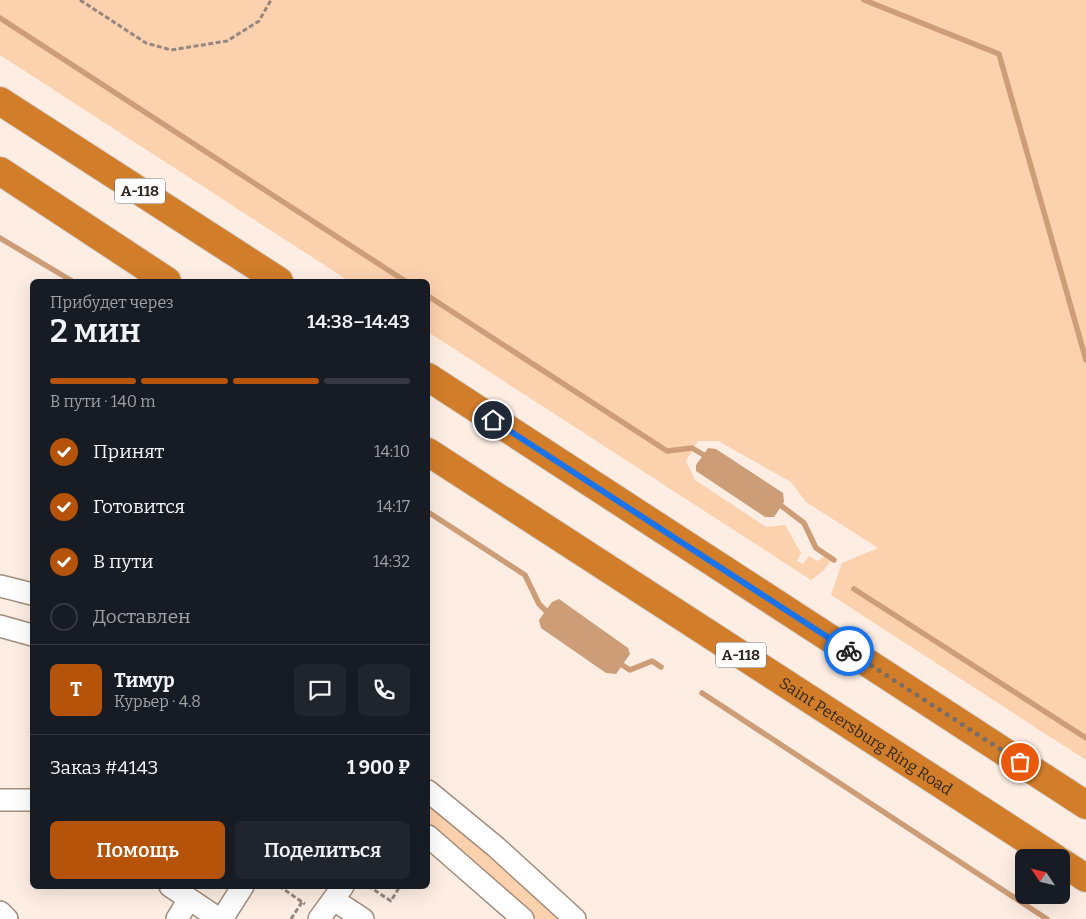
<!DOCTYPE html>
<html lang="ru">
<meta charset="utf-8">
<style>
body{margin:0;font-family:Bitter,serif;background:#20242c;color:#f1f3f6;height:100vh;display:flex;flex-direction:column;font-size:19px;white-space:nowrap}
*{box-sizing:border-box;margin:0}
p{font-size:16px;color:#9ea1a6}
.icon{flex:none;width:28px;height:28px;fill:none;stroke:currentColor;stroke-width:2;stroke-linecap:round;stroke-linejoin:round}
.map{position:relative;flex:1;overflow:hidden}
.drawer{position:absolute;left:30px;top:279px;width:400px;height:610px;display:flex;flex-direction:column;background:#171b24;border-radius:8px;box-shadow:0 5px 20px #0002}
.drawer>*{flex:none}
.needle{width:32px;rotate:305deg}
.controls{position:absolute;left:1015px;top:849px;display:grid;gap:10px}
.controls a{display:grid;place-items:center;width:55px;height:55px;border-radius:8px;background:#171b24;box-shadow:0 5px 20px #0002;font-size:25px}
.pin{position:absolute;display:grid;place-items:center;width:42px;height:42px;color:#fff;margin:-21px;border:2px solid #fff;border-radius:50%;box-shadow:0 1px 5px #0007}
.courier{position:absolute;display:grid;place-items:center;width:50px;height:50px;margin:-25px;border:4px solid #1a73e8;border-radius:50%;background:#fff;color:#222;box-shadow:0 1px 6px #0007}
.head em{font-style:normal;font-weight:600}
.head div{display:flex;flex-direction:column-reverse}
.head{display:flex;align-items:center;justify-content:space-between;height:85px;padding:0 20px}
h1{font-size:32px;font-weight:600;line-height:38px}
.bar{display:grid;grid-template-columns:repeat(4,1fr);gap:8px 5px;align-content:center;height:60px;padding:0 20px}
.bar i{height:6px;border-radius:4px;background:#363941}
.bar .on{background:#b45309}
.bar p{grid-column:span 4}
.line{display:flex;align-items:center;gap:12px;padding:0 20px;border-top:1px solid #363941}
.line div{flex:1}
.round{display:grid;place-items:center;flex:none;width:52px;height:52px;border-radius:8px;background:#20242c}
ol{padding:0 20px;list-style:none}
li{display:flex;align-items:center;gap:15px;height:55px}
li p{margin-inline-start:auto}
li .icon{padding:5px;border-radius:50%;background:#b45309;color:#fff;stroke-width:4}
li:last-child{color:#9ea1a6}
li i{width:28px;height:28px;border:2px solid #363941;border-radius:50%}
.action{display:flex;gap:10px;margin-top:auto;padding:10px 20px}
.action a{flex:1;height:58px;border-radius:8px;background:#b45309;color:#fff;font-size:20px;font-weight:600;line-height:58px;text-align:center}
.action a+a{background:#20242c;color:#f1f3f6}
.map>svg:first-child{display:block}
.green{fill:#fcd1ae}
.water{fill:#cc9d77}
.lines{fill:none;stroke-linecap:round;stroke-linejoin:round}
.stream{stroke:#cc9d77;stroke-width:5.5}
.minor-casing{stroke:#a38c7b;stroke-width:24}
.highway-casing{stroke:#d6d4d3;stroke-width:30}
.path{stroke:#94877e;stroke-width:3;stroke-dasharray:5 2.5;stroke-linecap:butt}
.minor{stroke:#fff;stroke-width:21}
.highway{stroke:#d17d2a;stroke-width:28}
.done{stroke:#796e65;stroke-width:5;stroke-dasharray:0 9}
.route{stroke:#1a73e8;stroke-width:6}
.labels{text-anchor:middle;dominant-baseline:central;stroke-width:5;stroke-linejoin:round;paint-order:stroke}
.shield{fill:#fefefe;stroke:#6f6964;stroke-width:1}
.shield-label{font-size:15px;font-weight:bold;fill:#322922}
.street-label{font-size:16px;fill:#322922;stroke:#fefefe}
</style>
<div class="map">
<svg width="1086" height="919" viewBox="0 0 1086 919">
<rect width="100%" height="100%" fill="#fdede2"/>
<path class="green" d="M0,0H1086V760L831,595L842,563L878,548L806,502L791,482L718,441H698L686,461L695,480L766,527L785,525L801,553L797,561L803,564L809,556L817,561L826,556L832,559L824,570L811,580L428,332V281H349L0,55Z
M428,805L472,841L560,919H537L428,824Z"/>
<path class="water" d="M708,448L716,449L783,493L784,502L774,517H765L696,471V465Z
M559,599L628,648L630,654L616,674L606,673L541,628L539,620L552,602Z"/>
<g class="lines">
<path class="stream" d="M864,0L999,54L1086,360
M0,18L405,281
M0,238L72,281
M428,296L667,451L692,448L709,458
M775,501L804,523L816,548L834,560
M428,512L525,575L539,604L551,616
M854,589L1086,738
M616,661L630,670L652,661L661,667
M702,693L1047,919"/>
<defs>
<path id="minor" d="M0,586L32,594
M0,626L32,635
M428,791L496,847L575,919
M0,800H32
M428,836L523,919
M170,886L219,919
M334,900L363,919
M0,912L7,919
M177,919L189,899
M222,919L243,886
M319,919L343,886"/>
<g id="highway">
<path d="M0,101L279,281"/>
<path d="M0,171L167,281"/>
<path d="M428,377L1086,805"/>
<path id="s1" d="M428,452L1055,858"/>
<path d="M1061,862L1086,878"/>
</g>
</defs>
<use href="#minor" class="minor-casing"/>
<use href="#highway" class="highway-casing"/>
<path class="path" d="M80,0L146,43L171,50L227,41L259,21L271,0
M279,886L305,904
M368,886L391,901L400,886
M291,919L302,902"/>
<use href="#minor" class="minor"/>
<use href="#highway" class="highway"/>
</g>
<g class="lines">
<path class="done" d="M849,651L1020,762"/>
<path class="route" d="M493,420L849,651"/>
</g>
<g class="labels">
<g class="shield">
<rect x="115" y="178.5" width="50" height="25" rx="4"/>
<rect x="716" y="642.5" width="50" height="25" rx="4"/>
</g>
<g class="shield-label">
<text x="140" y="191">А-118</text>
<text x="741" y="655">А-118</text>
</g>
<g class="street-label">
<text stroke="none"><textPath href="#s1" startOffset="522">Saint Petersburg Ring Road</textPath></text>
</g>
</g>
</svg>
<div class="controls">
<a><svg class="needle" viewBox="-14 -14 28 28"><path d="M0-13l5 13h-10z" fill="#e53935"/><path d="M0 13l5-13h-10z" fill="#9ea1a6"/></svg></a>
</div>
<div class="pin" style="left:1020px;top:762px;background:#ea580c"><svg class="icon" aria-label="bag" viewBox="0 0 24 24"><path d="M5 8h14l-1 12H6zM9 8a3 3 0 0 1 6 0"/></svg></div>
<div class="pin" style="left:493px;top:420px;background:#1f2937"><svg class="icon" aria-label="home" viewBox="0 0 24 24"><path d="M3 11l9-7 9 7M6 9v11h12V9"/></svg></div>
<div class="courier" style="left:849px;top:651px"><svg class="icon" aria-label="bike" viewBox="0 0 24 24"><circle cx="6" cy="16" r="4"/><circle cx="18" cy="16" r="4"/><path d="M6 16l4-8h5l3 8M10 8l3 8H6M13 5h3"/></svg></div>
<section class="drawer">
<div class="head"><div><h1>2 мин</h1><p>Прибудет через</p></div><em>14:38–14:43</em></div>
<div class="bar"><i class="on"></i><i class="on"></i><i class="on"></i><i></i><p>В пути · 140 m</p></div>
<ol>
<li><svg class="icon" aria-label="check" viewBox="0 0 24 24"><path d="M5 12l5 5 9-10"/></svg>Принят<p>14:10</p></li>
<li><svg class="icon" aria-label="check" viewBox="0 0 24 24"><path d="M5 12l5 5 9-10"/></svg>Готовится<p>14:17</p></li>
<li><svg class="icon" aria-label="check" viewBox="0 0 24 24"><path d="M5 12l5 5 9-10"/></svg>В пути<p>14:32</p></li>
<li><i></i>Доставлен</li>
</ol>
<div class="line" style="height:90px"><b class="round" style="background:#b45309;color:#fff">Т</b><div><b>Тимур</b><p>Курьер · 4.8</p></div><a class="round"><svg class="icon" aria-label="chat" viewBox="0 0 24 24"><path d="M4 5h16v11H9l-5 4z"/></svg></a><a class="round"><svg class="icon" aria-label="phone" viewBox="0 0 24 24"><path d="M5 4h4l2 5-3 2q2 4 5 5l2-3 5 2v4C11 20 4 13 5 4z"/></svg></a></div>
<div class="line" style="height:65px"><div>Заказ #4143</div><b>1 900 ₽</b></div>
<div class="action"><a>Помощь</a><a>Поделиться</a></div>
</section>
</div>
